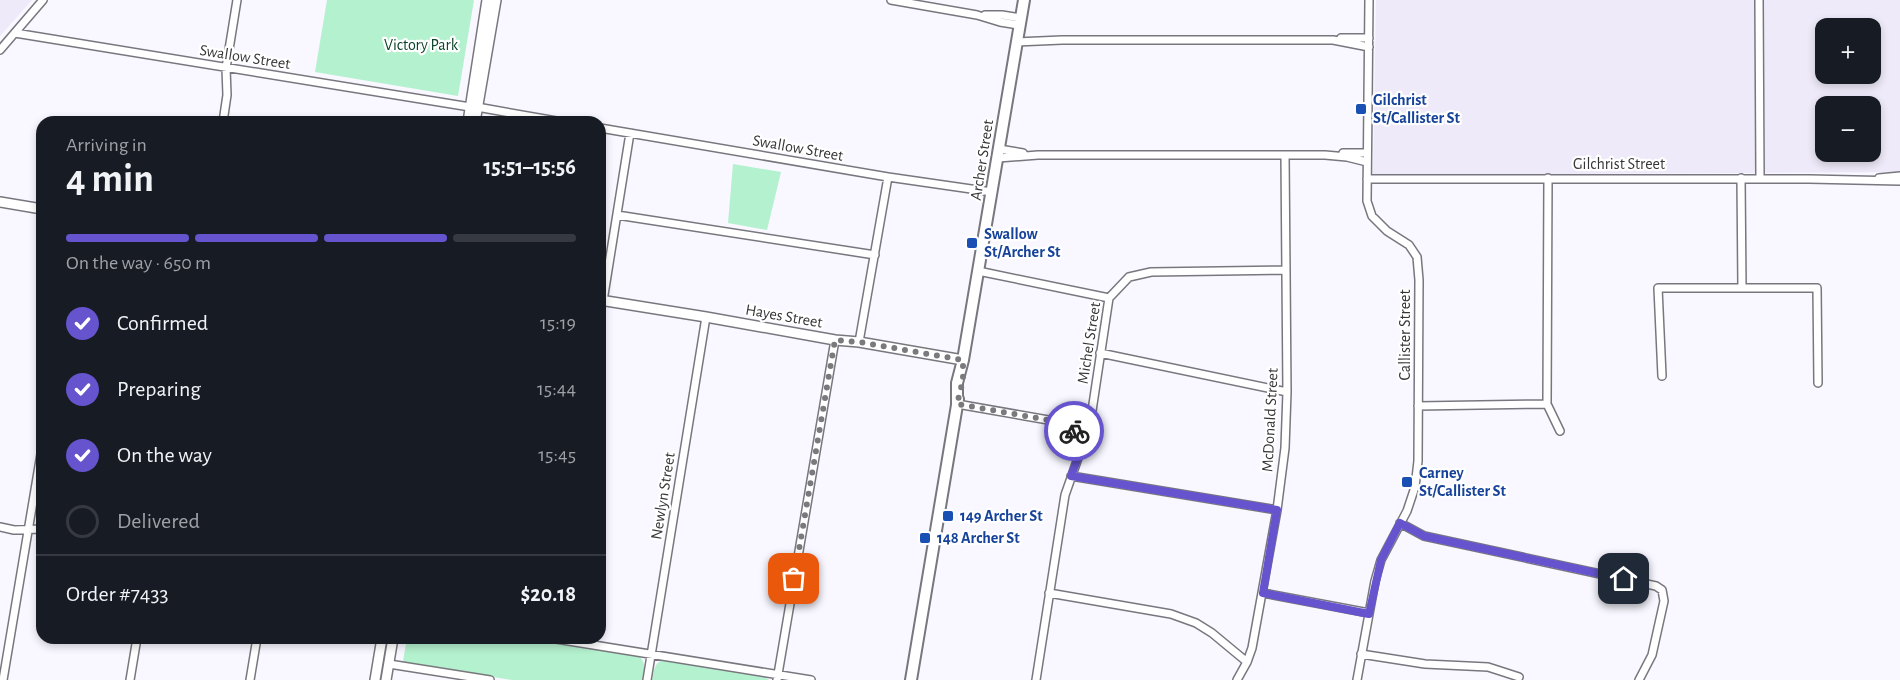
<!DOCTYPE html>
<meta charset="utf-8">
<style>
body{margin:0;font-family:"Alegreya Sans",sans-serif;background:#20242c;color:#f1f3f6;height:100vh;display:flex;flex-direction:column;font-size:22px;white-space:nowrap}
*{box-sizing:border-box;margin:0}
p{font-size:20px;color:#9ea1a6}
.icon{flex:none;width:33px;height:33px;fill:none;stroke:currentColor;stroke-width:2;stroke-linecap:round;stroke-linejoin:round}
.map{position:relative;flex:1;overflow:hidden}
.panel{position:absolute;left:36px;top:116px;width:570px;height:528px;display:flex;flex-direction:column;background:#171b24;border-radius:18px;box-shadow:0 3px 9px #0003}
.panel>*{flex:none}
.tools{position:absolute;left:1815px;top:18px;display:grid;gap:12px}
.tools a{display:grid;place-items:center;width:66px;height:66px;border-radius:12px;background:#171b24;box-shadow:0 3px 9px #0003;font-size:30px}
.pin{position:absolute;display:grid;place-items:center;width:51px;height:51px;color:#fff;margin:-26px;border-radius:12px;box-shadow:0 3px 9px #0006}
.courier{position:absolute;display:grid;place-items:center;width:60px;height:60px;margin:-30px;border:4px solid #6554cd;border-radius:50%;background:#fff;color:#222;box-shadow:0 2px 8px #0007}
.head em{font-style:normal;font-weight:700}
.head div{display:flex;flex-direction:column-reverse}
.head{display:flex;align-items:center;justify-content:space-between;height:102px;padding:0 30px}
h1{font-size:39px;font-weight:700;line-height:45px}
.bar{display:grid;grid-template-columns:repeat(4,1fr);gap:9px 6px;align-content:center;height:72px;padding:0 30px}
.bar i{height:8px;border-radius:4px;background:#363941}
.bar .current{background:#6554cd}
.bar p{grid-column:span 4}
.line{display:flex;align-items:center;gap:15px;padding:0 30px;border-top:2px solid #363941}
.line div{flex:1}
ol{padding:0 30px;list-style:none}
li{display:flex;align-items:center;gap:18px;height:66px}
li p{margin-inline-start:auto}
li .icon{padding:6px;border-radius:50%;background:#6554cd;color:#fff;stroke-width:4}
li:last-child{color:#9ea1a6}
li i{width:33px;height:33px;border:3px solid #363941;border-radius:50%}
.map>svg:first-child{display:block}
.built{fill:#efeaf9;fill-rule:evenodd}
.green{fill:#b4f1ce}
.lines{fill:none;stroke-linecap:round;stroke-linejoin:round}
.minor-casing{stroke:#79777e;stroke-width:10}
.tertiary-casing{stroke:#79777e;stroke-width:12}
.secondary-casing{stroke:#79777e;stroke-width:14}
.minor{stroke:#fff;stroke-width:7}
.tertiary{stroke:#fff;stroke-width:9}
.secondary{stroke:#fff;stroke-width:10}
.done{stroke:#7a7a7e;stroke-width:6;stroke-dasharray:0 10.8}
.route{stroke:#6554cd;stroke-width:8}
.transit-dot{fill:#1a4fb4;stroke:#fff;stroke-width:2}
.labels{text-anchor:middle;dominant-baseline:central;stroke-width:4.5;stroke-linejoin:round;paint-order:stroke}
.park-label{font-size:16px;fill:#0d422a;stroke:#fff}
.street-label{font-size:16px;fill:#363638;stroke:#fff}
.transit-label{font-size:16px;font-weight:bold;fill:#164399;stroke:#fff;text-anchor:start}
</style>
<div class="map">
<svg width="1900" height="680" viewBox="0 0 1900 680">
<rect width="100%" height="100%" fill="#f9f7ff"/>
<path class="built" d="M0,0H32L0,36Z
M1376,0H1900V172L1373,175ZM1826,28H1870V74H1826ZM1826,106H1870V152H1826Z"/>
<path class="green" d="M327,0H474L458,96L315,72Z
M733,164L781,172L767,230L728,223Z
M407,638H530L637,655C647,661 644,670 642,680H512L407,663L403,661Z
M664,660L765,677L769,680H652C654,671 654,662 664,660Z"/>
<g class="lines">
<defs>
<path id="minor" d="M891,0L977,15L1000,22L1019,25
M1759,0L1760,178
M985,15H1002L1021,18
M15,33L470,107
M1341,38H1369
M1016,42L1062,40H1333L1369,47
M0,50L43,0
M477,107L562,122
M223,122L227,95L226,68L237,0
M600,128L888,177L992,192
M999,149L1023,153
M1343,153H1367
M998,158L1038,155H1325L1347,157L1367,162
M1548,178L1547,404L1560,431
M1741,178L1742,288
M1879,178L1900,176
M1367,179H1809L1900,181
M617,215L875,255
M978,271L1109,298
M603,301L630,133
M859,342L888,177
M1100,353L1287,392
M1662,376L1658,288H1817L1818,383
M957,404L1054,421L1087,435
M1418,406L1547,404
M1050,422L1082,450
M1071,476L1277,510
M1400,523L1424,536L1656,586L1662,590L1664,601L1652,655L1639,680
M0,527L14,530L42,529
M1049,593L1171,614L1196,623L1212,633L1247,662
M1263,593L1369,613
M550,638L811,680
M1361,654L1425,664L1488,667L1519,677
M389,664L490,680
M3,680L42,448
M130,680L137,638
M250,680L257,638
M647,680L706,317
M777,680L835,340
M1036,680L1065,495L1090,424L1109,298L1129,277L1151,272L1285,270
M1237,680L1247,662L1252,648L1277,510L1285,448L1287,392L1285,155
M1357,680L1375,581L1381,560L1407,511L1415,487L1418,461L1419,280L1417,257L1409,245L1387,231L1372,216L1367,201L1369,0"/>
<path id="tertiary" d="M468,122L487,0
M475,122L496,0
M0,202L42,209
M600,300L706,317L835,340L859,342L963,360
M375,680L382,638
M386,680L393,638"/>
<path id="secondary" d="M957,404V383L963,360L1024,0
M911,680L958,399"/>
</defs>
<use href="#minor" class="minor-casing"/>
<use href="#tertiary" class="tertiary-casing"/>
<use href="#secondary" class="secondary-casing"/>
<use href="#minor" class="minor"/>
<use href="#tertiary" class="tertiary"/>
<use href="#secondary" class="secondary"/>
</g>
<g class="lines">
<path class="done" d="M794,579L835,340L859,342L963,360V380L957,404L1054,421L1074,431"/>
<path class="route" d="M1074,431L1087,435L1071,476L1277,510L1263,593L1369,614L1381,560L1400,523L1424,536L1624,579"/>
</g>
<g class="transit-dot">
<rect x="1355" y="103" width="12" height="12" rx="3"/>
<rect x="966" y="237" width="12" height="12" rx="3"/>
<rect x="1401" y="476" width="12" height="12" rx="3"/>
<rect x="942" y="510" width="12" height="12" rx="3"/>
<rect x="919" y="532" width="12" height="12" rx="3"/>
</g>
<g class="labels">
<g class="park-label">
<text x="421" y="45">Victory Park</text>
</g>
<g class="street-label">
<text transform="translate(245 57) rotate(9)">Swallow Street</text>
<text transform="translate(798 148) rotate(10)">Swallow Street</text>
<text transform="translate(982 160) rotate(-81)">Archer Street</text>
<text x="1619" y="164">Gilchrist Street</text>
<text transform="translate(784 316) rotate(10)">Hayes Street</text>
<text transform="translate(1405 335) rotate(-90)">Callister Street</text>
<text transform="translate(1089 343) rotate(-81)">Michel Street</text>
<text transform="translate(1270 420) rotate(-87)">McDonald Street</text>
<text transform="translate(663 496) rotate(-81)">Newlyn Street</text>
</g>
<g class="transit-label">
<text x="1373" y="100">Gilchrist<tspan x="1373" dy="18">St/Callister St</tspan></text>
<text x="984" y="234">Swallow<tspan x="984" dy="18">St/Archer St</tspan></text>
<text x="1419" y="473">Carney<tspan x="1419" dy="18">St/Callister St</tspan></text>
<text x="960" y="516">149 Archer St</text>
<text x="937" y="538">148 Archer St</text>
</g>
</g>
</svg>
<div class="tools">
<a>+</a>
<a>−</a>
</div>
<div class="pin" style="left:794px;top:579px;background:#ea580c"><svg class="icon" aria-label="bag" viewBox="0 0 24 24"><path d="M5 8h14l-1 12H6zM9 8a3 3 0 0 1 6 0"/></svg></div>
<div class="pin" style="left:1624px;top:579px;background:#1f2937"><svg class="icon" aria-label="home" viewBox="0 0 24 24"><path d="M3 11l9-7 9 7M6 9v11h12V9"/></svg></div>
<div class="courier" style="left:1074px;top:431px"><svg class="icon" aria-label="bike" viewBox="0 0 24 24"><circle cx="6" cy="16" r="4"/><circle cx="18" cy="16" r="4"/><path d="M6 16l4-8h5l3 8M10 8l3 8H6M13 5h3"/></svg></div>
<section class="panel">
<div class="head"><div><h1>4 min</h1><p>Arriving in</p></div><em>15:51–15:56</em></div>
<div class="bar"><i class="current"></i><i class="current"></i><i class="current"></i><i></i><p>On the way · 650 m</p></div>
<ol>
<li><svg class="icon" aria-label="check" viewBox="0 0 24 24"><path d="M5 12l5 5 9-10"/></svg>Confirmed<p>15:19</p></li>
<li><svg class="icon" aria-label="check" viewBox="0 0 24 24"><path d="M5 12l5 5 9-10"/></svg>Preparing<p>15:44</p></li>
<li><svg class="icon" aria-label="check" viewBox="0 0 24 24"><path d="M5 12l5 5 9-10"/></svg>On the way<p>15:45</p></li>
<li><i></i>Delivered</li>
</ol>
<div class="line" style="height:78px"><div>Order #7433</div><b>$20.18</b></div>
</section>
</div>
